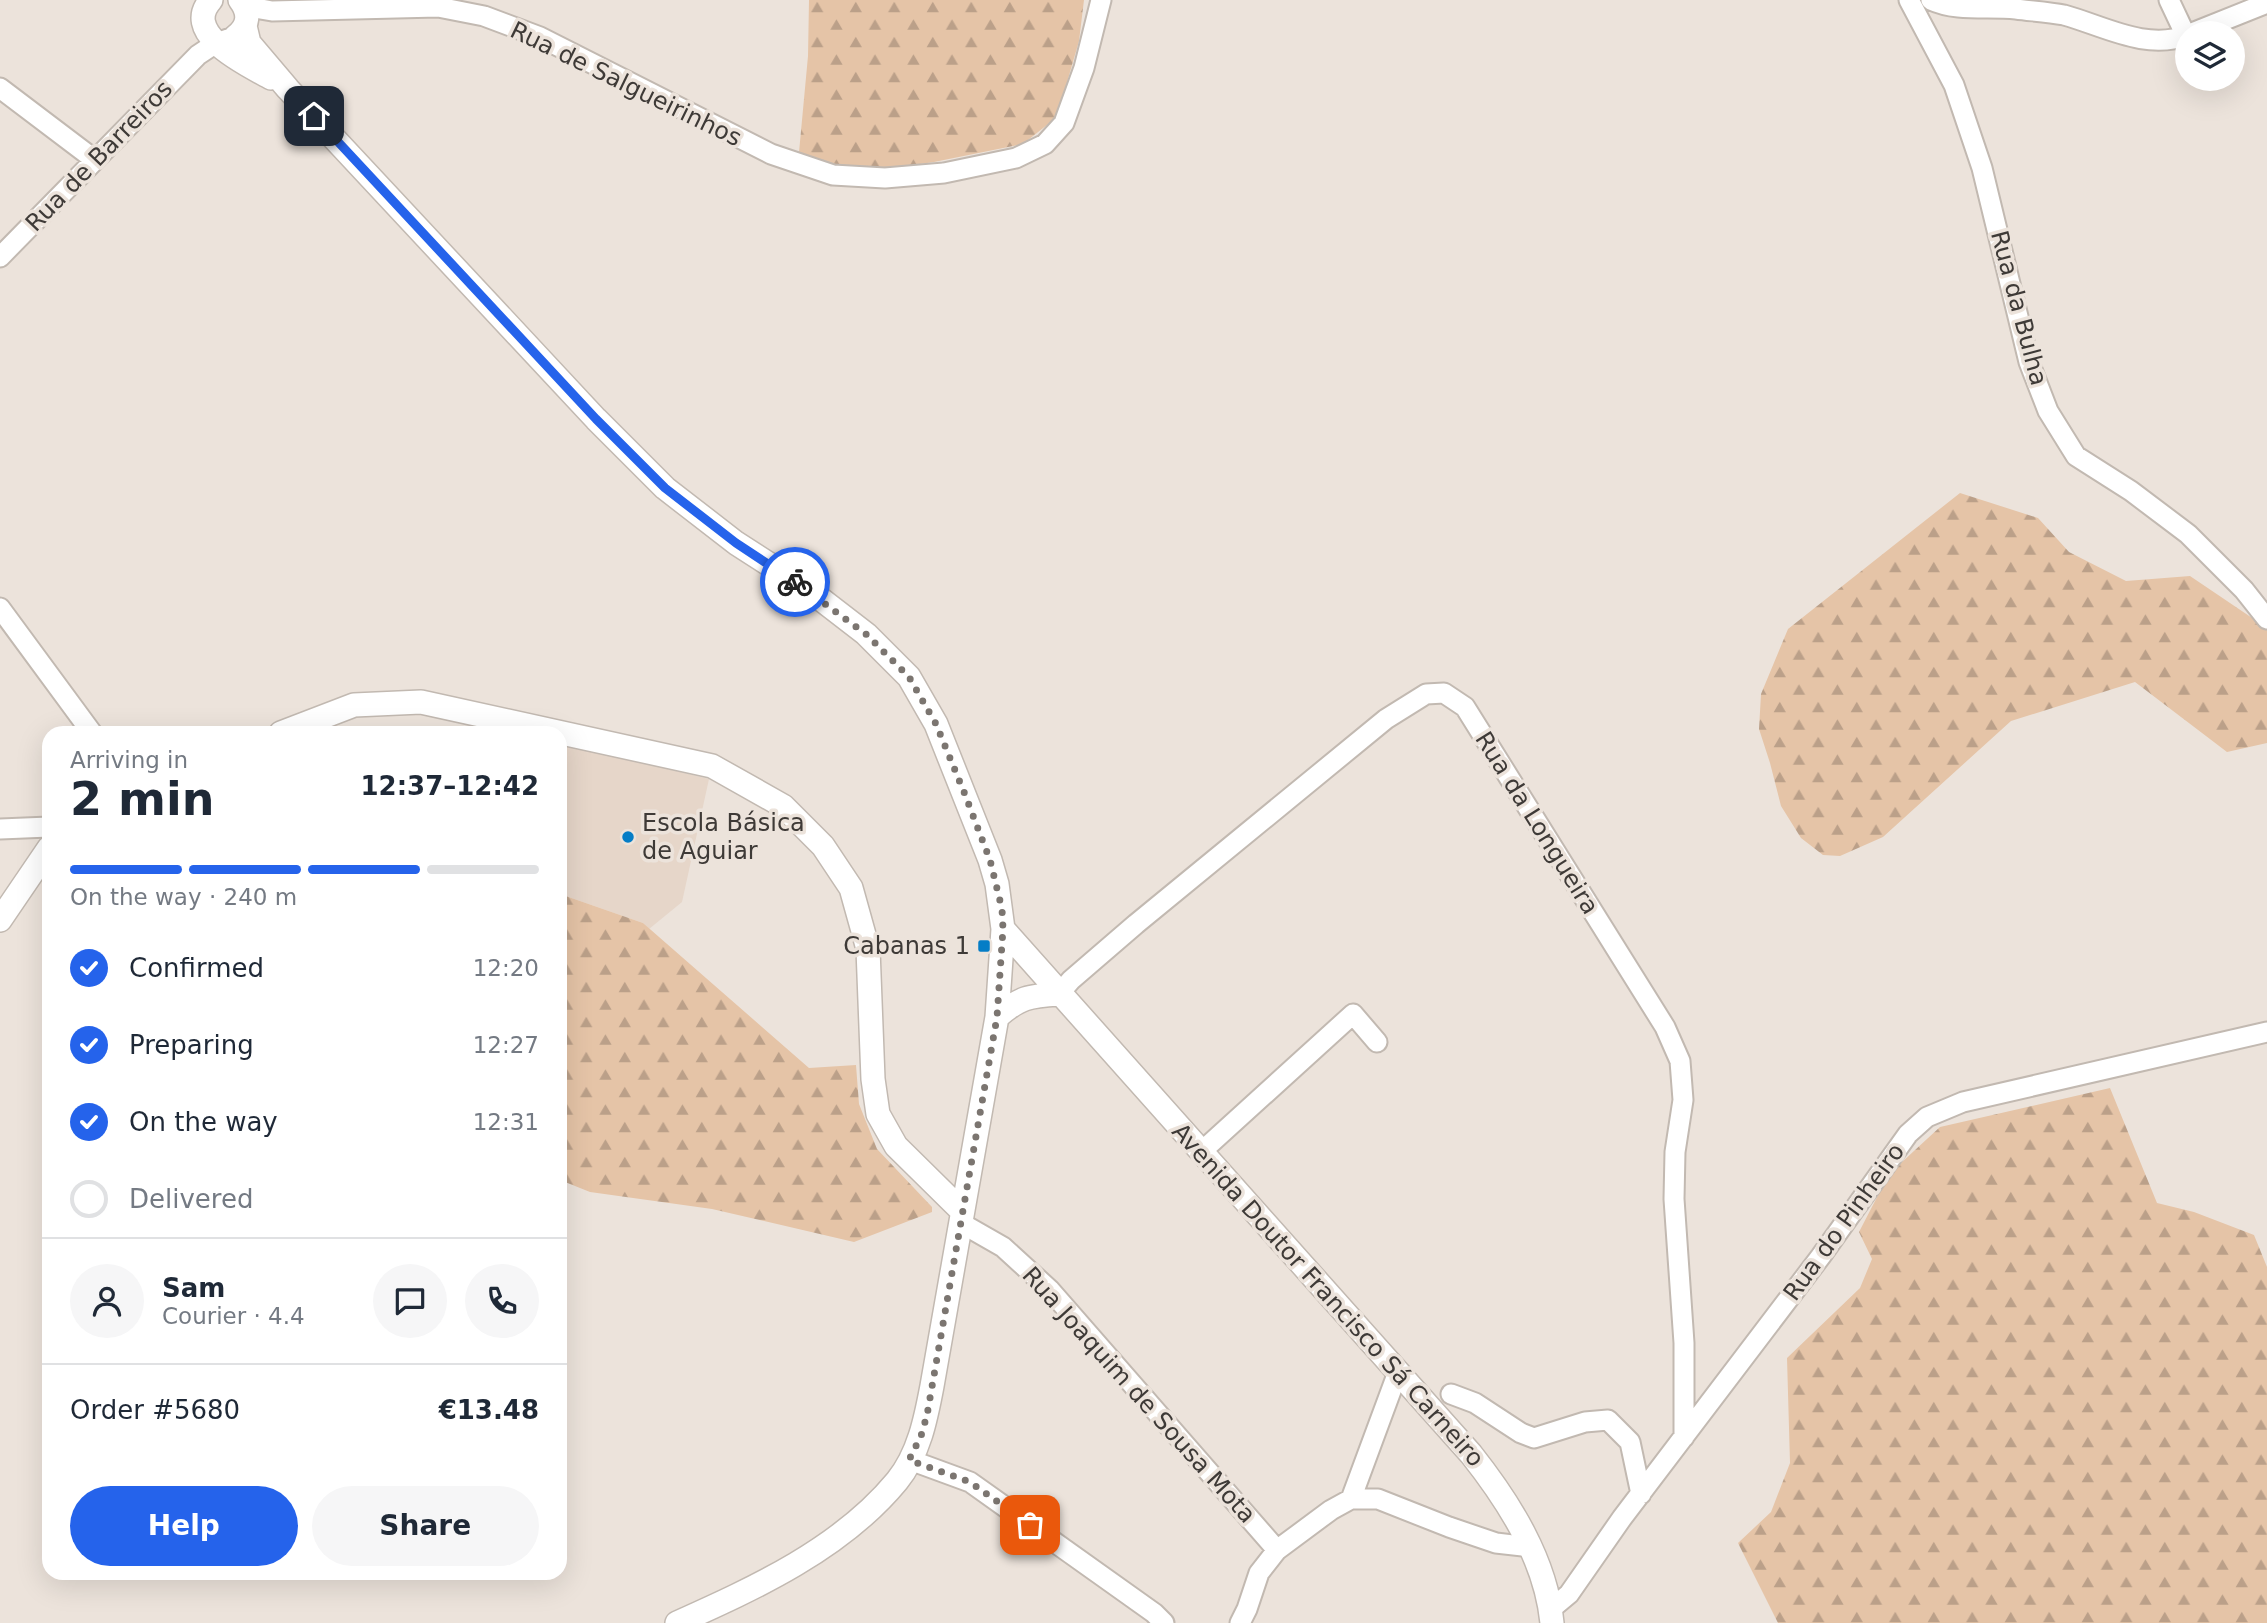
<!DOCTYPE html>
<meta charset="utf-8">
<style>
body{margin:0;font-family:"DejaVu Sans",sans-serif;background:#f6f6f7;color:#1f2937;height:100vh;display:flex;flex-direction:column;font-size:26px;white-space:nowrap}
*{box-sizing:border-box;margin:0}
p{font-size:23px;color:#747a83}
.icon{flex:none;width:38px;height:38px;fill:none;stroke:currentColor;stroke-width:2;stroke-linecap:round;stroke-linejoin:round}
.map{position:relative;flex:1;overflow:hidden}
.sheet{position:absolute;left:42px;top:726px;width:525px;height:854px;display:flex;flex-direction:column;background:#fff;border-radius:21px;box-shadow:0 7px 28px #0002}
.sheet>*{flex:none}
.fabs{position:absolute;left:2175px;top:21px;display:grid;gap:14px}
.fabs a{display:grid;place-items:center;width:70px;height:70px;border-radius:50%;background:#fff;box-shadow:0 7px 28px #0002;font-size:35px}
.pin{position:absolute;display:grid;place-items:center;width:60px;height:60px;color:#fff;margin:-30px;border-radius:14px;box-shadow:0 4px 10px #0006}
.courier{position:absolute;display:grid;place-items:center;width:70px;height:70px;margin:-35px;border:5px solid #2563eb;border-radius:50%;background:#fff;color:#222;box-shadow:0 2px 9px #0007}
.overview em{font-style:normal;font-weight:700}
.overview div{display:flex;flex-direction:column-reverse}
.overview{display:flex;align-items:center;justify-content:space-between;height:119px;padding:0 28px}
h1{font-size:46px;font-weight:700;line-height:52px}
.bar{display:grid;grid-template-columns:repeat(4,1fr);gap:10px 7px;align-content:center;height:84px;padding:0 28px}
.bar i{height:9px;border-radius:5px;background:#e0e1e3}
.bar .selected{background:#2563eb}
.bar p{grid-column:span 4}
.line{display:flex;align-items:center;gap:18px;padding:0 28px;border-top:2px solid #e0e1e3}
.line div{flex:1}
.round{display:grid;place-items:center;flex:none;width:74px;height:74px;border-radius:37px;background:#f6f6f7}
ol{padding:0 28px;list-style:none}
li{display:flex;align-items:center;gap:21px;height:77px}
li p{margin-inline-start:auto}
li .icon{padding:7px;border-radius:50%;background:#2563eb;color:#fff;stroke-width:4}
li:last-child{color:#747a83}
li i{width:38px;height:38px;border:4px solid #e0e1e3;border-radius:50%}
.cta{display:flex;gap:14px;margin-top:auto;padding:14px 28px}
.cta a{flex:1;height:80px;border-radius:42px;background:#2563eb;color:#fff;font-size:28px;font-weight:700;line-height:80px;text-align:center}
.cta a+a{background:#f6f6f7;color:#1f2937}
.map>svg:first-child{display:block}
.built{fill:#e6d6c9}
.forest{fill:url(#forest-firs)}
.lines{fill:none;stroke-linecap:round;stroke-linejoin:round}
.minor-casing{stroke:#c2b9b1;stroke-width:23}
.tertiary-casing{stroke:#c2b9b1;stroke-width:26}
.minor{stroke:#fff;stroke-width:19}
.tertiary{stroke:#fff;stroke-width:23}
.done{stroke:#7b7570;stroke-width:7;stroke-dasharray:0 12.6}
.route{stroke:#2563eb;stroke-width:9}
.poi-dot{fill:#057dc6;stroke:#ece3db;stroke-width:2.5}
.labels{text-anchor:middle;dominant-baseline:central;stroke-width:7;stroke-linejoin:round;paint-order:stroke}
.street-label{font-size:24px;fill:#3e3a37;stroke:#ece3db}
.poi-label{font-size:24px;fill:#3e3a37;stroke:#ece3db;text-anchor:start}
</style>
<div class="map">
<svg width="2267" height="1623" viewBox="0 0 2267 1623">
<defs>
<pattern id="forest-firs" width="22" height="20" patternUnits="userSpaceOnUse" patternTransform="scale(1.75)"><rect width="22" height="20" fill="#e5c4a7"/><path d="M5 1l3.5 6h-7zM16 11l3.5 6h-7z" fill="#bba089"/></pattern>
</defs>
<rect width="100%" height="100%" fill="#ece3db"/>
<path class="built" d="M560,743L709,779L682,902L649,929L643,923L560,894Z"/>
<path class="forest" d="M809,0H1084L1079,41L1057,117L1023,144L934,162L825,178L798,163L808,56Z
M1960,493L2038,518L2069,552L2126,581L2190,576L2267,628V743L2227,752L2135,682L2011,721L1883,837L1840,856L1823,855L1801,838L1781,806L1770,763L1759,729L1761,694L1788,629Z
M560,894L643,923L809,1068L856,1065L859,1104L877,1149L932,1207V1212L854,1242L712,1209L590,1192L560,1180Z
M2110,1088L2157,1203L2194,1212L2254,1235L2267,1267V1623H1778L1738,1543L1771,1512L1790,1463L1787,1358L1860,1288L1872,1259L1859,1232L1889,1174L1940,1127Z"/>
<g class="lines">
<defs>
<path id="minor" d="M1909,0L1954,85L1982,168L2029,362L2048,411L2076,456L2131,491L2188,534L2244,590L2267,619
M1931,0C1957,12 1988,6 2016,9C2031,11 2048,12 2064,15C2104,26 2146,51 2188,35
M2169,0L2186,36
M244,6L272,11L438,7L484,16L540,37L771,154L833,175L885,178L944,173L1016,158L1045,144L1064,123L1084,68L1101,0
M2192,33L2267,3
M0,88L95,160
M0,257L198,55L216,43L228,39
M0,608L92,733
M0,829L49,827
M1059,994L1071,980L1136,924L1386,719L1426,694L1444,693L1465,707L1665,1027L1680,1061L1683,1100L1675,1152L1674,1199L1684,1343V1437
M1201,1152L1353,1014L1377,1042
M961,1223L1003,1247L1050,1290L1277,1550
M1451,1394L1475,1403L1521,1433L1534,1438L1585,1422L1608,1420L1630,1442L1641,1494
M910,1460L970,1482L1154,1613L1164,1623
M1351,1499L1398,1372
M1551,1609L1569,1594L1622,1518L1821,1256L1908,1134L1927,1117L1963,1102L2267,1032
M1240,1623L1247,1609L1259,1573L1277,1550L1331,1510L1351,1499H1378L1449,1527L1496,1543L1530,1547"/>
<path id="tertiary" d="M211,0C180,34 248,65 271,78
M245,26L249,43L288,89L596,419L665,488L736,543L809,590L866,634L909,677L936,724L990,860L997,884L1003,929L997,1017L932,1386C926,1418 919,1454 897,1481C841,1549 755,1588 677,1623
M236,36C249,26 250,13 240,0
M281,733L354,705L421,702L712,766L783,806L823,846L851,888L868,949L873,1079L878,1114L896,1146L962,1211
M0,920L49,848
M1003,929L1471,1454C1509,1502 1546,1560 1552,1623
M997,1017C1020,997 1029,996 1059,994"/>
</defs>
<use href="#minor" class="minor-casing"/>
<use href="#tertiary" class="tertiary-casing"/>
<use href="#minor" class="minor"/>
<use href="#tertiary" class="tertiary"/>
</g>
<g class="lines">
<path class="done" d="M795,582L866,634L909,677L936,724L964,792L990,860L1002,909L1003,929L997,1017L927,1415L921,1436L909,1460L970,1482L1030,1525"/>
<path class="route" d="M314,116L596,419L665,488L736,543L795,582"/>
</g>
<g class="poi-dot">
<circle cx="628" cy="837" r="7"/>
<rect x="977" y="939" width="14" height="14" rx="3.5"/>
</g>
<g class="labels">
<g class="street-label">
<text transform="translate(626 84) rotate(26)">Rua de Salgueirinhos</text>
<text transform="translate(99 156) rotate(-46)">Rua de Barreiros</text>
<text transform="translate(2019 308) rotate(75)">Rua da Bulha</text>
<text transform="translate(1537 823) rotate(58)">Rua da Longueira</text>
<text transform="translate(1844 1222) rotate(-54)">Rua do Pinheiro</text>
<text transform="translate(1328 1295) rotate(48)">Avenida Doutor Francisco Sá Carneiro</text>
<text transform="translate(1139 1395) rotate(48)">Rua Joaquim de Sousa Mota</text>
</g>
<g class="poi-label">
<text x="642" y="823">Escola Básica<tspan x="642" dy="28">de Aguiar</tspan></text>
<text x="970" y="946" text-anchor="end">Cabanas 1</text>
</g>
</g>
</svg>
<div class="fabs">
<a><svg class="icon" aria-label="layers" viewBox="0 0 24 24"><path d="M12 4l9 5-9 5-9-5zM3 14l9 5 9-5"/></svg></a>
</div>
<div class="pin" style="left:1030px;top:1525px;background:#ea580c"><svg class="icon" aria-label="bag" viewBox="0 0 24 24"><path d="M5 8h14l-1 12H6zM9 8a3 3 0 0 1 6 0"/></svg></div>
<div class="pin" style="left:314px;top:116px;background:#1f2937"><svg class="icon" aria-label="home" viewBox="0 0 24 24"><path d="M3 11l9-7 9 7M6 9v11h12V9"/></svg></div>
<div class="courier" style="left:795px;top:582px"><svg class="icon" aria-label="bike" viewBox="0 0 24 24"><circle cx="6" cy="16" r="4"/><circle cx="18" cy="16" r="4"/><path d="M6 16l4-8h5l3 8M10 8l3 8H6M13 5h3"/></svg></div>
<section class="sheet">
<div class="overview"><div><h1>2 min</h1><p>Arriving in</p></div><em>12:37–12:42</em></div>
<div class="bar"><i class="selected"></i><i class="selected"></i><i class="selected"></i><i></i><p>On the way · 240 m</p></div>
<ol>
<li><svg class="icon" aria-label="check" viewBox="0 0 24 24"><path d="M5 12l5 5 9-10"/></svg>Confirmed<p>12:20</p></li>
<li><svg class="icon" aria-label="check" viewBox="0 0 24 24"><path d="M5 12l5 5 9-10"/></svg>Preparing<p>12:27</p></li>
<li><svg class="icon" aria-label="check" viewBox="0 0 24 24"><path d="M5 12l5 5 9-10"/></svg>On the way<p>12:31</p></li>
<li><i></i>Delivered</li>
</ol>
<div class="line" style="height:126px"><a class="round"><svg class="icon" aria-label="person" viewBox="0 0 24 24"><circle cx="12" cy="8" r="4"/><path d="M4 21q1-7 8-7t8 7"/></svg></a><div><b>Sam</b><p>Courier · 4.4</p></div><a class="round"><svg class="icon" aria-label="chat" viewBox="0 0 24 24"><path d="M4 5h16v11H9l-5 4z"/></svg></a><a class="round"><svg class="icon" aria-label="phone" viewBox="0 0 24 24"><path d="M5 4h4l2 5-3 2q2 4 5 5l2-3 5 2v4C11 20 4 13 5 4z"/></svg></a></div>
<div class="line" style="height:91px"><div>Order #5680</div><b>€13.48</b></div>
<div class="cta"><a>Help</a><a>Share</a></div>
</section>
</div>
